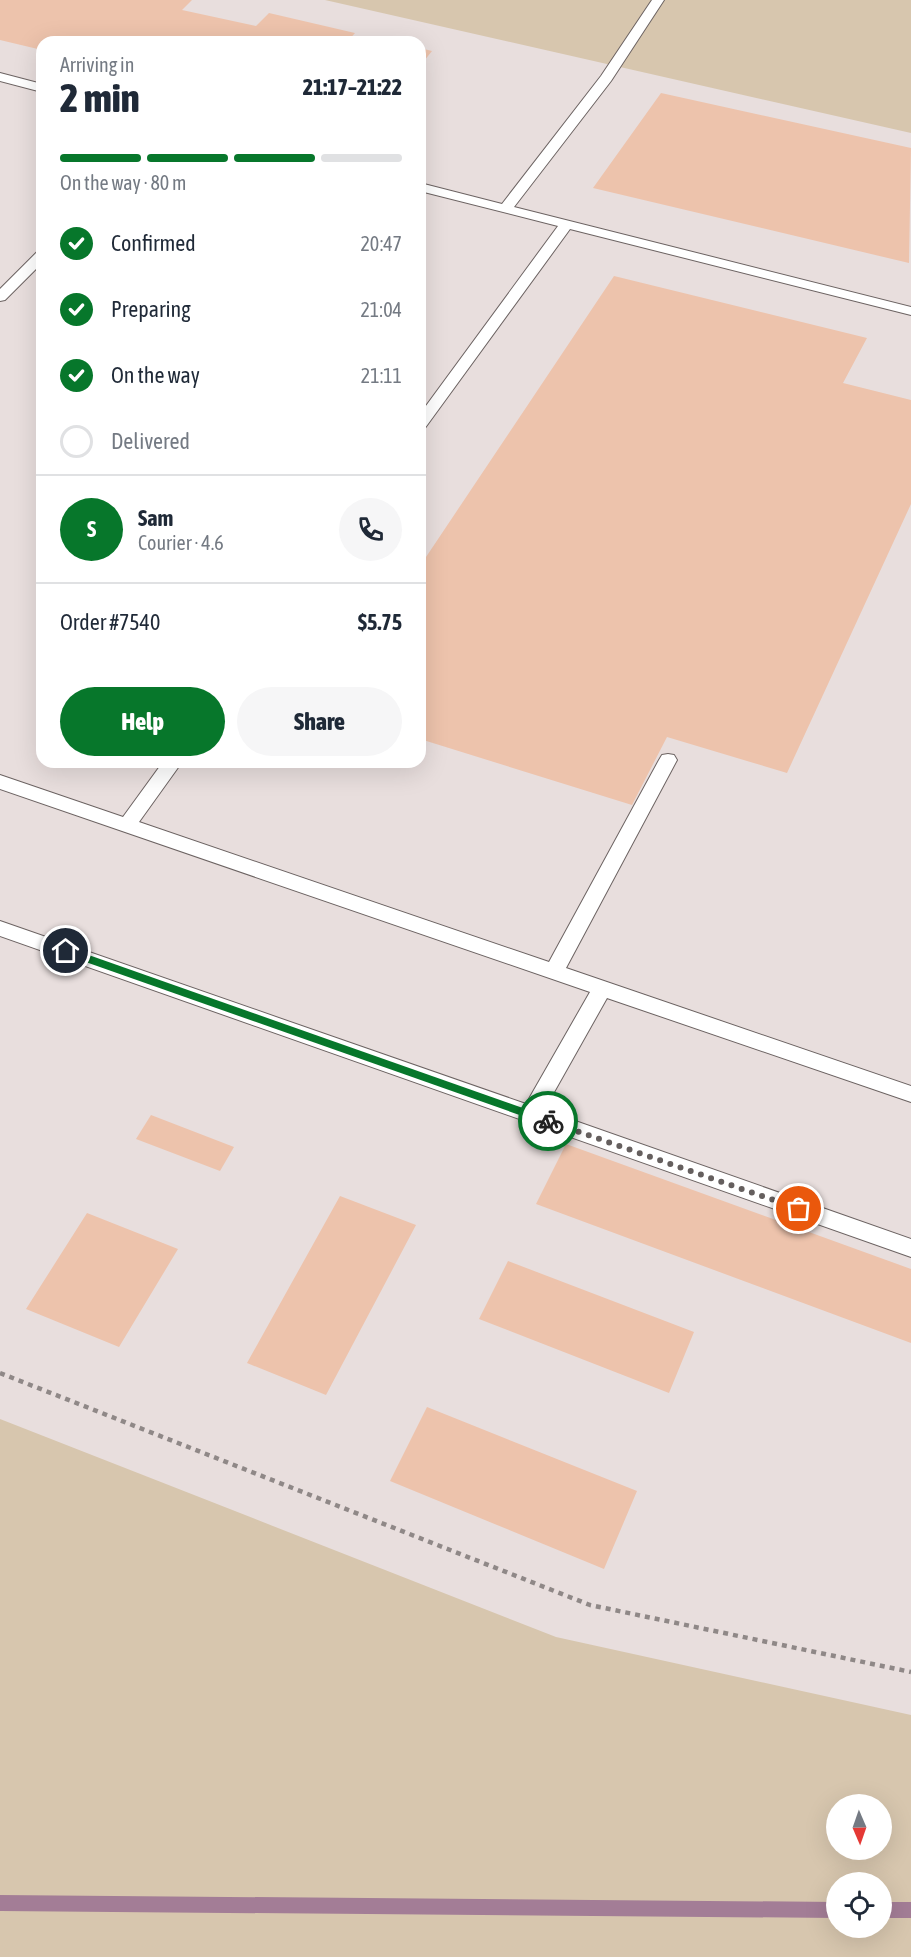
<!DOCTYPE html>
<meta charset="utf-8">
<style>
body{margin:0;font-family:"Asap Condensed",sans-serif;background:#f6f6f7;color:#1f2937;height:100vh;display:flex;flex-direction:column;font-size:22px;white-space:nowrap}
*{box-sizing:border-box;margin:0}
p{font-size:20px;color:#747a83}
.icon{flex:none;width:33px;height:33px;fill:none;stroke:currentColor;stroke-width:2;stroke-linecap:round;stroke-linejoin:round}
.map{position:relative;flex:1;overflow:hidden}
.drawer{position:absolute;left:36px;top:36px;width:390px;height:732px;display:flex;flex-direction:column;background:#fff;border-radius:18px;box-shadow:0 6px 24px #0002}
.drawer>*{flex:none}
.needle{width:39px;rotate:178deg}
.tools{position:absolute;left:826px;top:1794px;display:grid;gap:12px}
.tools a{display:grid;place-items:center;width:66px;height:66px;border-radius:50%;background:#fff;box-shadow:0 6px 24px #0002;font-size:30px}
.pin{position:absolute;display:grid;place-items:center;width:51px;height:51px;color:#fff;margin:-26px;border:3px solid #fff;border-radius:50%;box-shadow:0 2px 6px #0007}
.courier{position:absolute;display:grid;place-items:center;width:60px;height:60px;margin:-30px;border:4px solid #07772b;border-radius:50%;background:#fff;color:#222;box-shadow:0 2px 8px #0007}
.headline em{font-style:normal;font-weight:800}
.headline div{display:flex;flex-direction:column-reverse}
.headline{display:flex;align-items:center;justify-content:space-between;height:102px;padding:0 24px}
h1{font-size:39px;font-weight:800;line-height:45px}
.bar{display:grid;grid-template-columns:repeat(4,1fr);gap:9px 6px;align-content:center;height:72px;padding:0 24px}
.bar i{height:8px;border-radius:4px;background:#e0e1e3}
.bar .current{background:#07772b}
.bar p{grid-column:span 4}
.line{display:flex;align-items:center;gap:15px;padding:0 24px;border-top:2px solid #e0e1e3}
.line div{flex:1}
.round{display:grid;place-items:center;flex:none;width:63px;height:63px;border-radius:32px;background:#f6f6f7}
ol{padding:0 24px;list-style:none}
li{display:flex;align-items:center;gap:18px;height:66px}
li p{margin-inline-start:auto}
li .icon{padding:6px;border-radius:50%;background:#07772b;color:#fff;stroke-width:4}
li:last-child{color:#747a83}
li i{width:33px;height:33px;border:3px solid #e0e1e3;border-radius:50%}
.action{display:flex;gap:12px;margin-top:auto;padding:12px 24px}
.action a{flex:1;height:69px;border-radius:36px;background:#07772b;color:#fff;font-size:24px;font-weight:800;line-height:69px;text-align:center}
.action a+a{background:#f6f6f7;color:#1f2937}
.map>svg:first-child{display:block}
.green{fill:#d7c6ae;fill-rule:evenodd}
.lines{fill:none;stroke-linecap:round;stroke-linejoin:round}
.stream{fill:#a37d96;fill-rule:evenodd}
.building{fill:#edc3ac}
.lane-casing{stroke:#6c6362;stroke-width:2}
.path{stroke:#8f8887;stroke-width:4.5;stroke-dasharray:5 5;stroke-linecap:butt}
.lane{fill:#fff;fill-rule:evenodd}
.route{fill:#07772b}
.done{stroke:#655f5e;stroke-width:6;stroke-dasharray:0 10.8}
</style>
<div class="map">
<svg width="911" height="1957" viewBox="0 0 911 1957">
<rect width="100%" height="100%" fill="#e8dedd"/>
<path class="green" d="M325,0H911V133Z
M0,1419L556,1637L911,1715V1957H0ZM882,1804V1850H837V1804ZM882,1882V1928H837V1882Z"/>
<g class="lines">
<path class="stream" d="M0,1895L837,1902V1918L0,1911Z
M882,1902H911V1918H882Z"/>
</g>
<path class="building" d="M0,0H192L182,10L256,26L269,13L355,33L347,42H42V50L0,40Z
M420,48L432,51L420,66Z
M661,93L911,148L909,263L593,188Z
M614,276L867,338L843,383L911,400V504L787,773L667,737L632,805L420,739V566Z
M151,1115L234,1147L220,1171L136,1139Z
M566,1144L911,1269V1343L536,1204Z
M340,1196L416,1225L326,1395L247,1363Z
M87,1213L178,1249L119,1347L26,1309Z
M508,1261L694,1332L669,1393L479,1319Z
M427,1407L637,1491L604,1569L390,1481Z"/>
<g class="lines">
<defs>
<path id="lane" d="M652,0H664L611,81L514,207L911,307V315L570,229L425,428L420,430V414L558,226L420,191V183L502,204L601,76Z
M0,73L42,84V92L0,81Z
M42,251V263L5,300L0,301V289L37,252Z
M668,754L674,755L677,760L566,968L911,1086V1102L607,998L544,1110L911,1239V1257L0,936V921L526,1104L590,992L0,789V775L123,817L163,762H182L139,822L549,962L659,760L662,755Z"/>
</defs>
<use href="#lane" class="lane-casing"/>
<path class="path" d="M0,1373L590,1605L911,1672"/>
<use href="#lane" class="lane"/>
</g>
<path class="route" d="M66,947L551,1118L553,1121L548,1125L63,954L62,951Z"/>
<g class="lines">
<path class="done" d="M548,1121L799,1209"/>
</g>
</svg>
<div class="tools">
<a><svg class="needle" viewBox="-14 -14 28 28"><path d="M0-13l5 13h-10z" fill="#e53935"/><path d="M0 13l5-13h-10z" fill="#747a83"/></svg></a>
<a><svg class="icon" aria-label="locate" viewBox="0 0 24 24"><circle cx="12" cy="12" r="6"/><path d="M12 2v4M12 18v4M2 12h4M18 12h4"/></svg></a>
</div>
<div class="pin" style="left:799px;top:1209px;background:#ea580c"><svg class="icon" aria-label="bag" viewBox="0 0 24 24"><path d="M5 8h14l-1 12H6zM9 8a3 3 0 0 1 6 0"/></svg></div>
<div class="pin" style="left:66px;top:951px;background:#1f2937"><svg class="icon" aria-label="home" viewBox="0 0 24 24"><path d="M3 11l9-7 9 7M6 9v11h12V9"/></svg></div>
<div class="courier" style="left:548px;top:1121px"><svg class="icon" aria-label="bike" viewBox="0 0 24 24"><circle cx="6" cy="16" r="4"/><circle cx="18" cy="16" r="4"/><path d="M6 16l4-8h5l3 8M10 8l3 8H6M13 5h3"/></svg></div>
<section class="drawer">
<div class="headline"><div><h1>2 min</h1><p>Arriving in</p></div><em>21:17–21:22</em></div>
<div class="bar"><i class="current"></i><i class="current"></i><i class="current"></i><i></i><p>On the way · 80 m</p></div>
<ol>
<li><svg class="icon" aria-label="check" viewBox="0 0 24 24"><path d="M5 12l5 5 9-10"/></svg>Confirmed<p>20:47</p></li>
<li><svg class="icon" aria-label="check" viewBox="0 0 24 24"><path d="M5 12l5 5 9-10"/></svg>Preparing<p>21:04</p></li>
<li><svg class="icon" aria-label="check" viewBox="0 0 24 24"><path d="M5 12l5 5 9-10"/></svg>On the way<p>21:11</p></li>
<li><i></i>Delivered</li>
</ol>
<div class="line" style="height:108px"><b class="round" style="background:#07772b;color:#fff">S</b><div><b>Sam</b><p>Courier · 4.6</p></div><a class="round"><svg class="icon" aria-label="phone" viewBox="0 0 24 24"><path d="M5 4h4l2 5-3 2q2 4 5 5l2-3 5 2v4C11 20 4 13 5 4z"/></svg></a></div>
<div class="line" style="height:78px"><div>Order #7540</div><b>$5.75</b></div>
<div class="action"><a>Help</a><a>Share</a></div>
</section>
</div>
